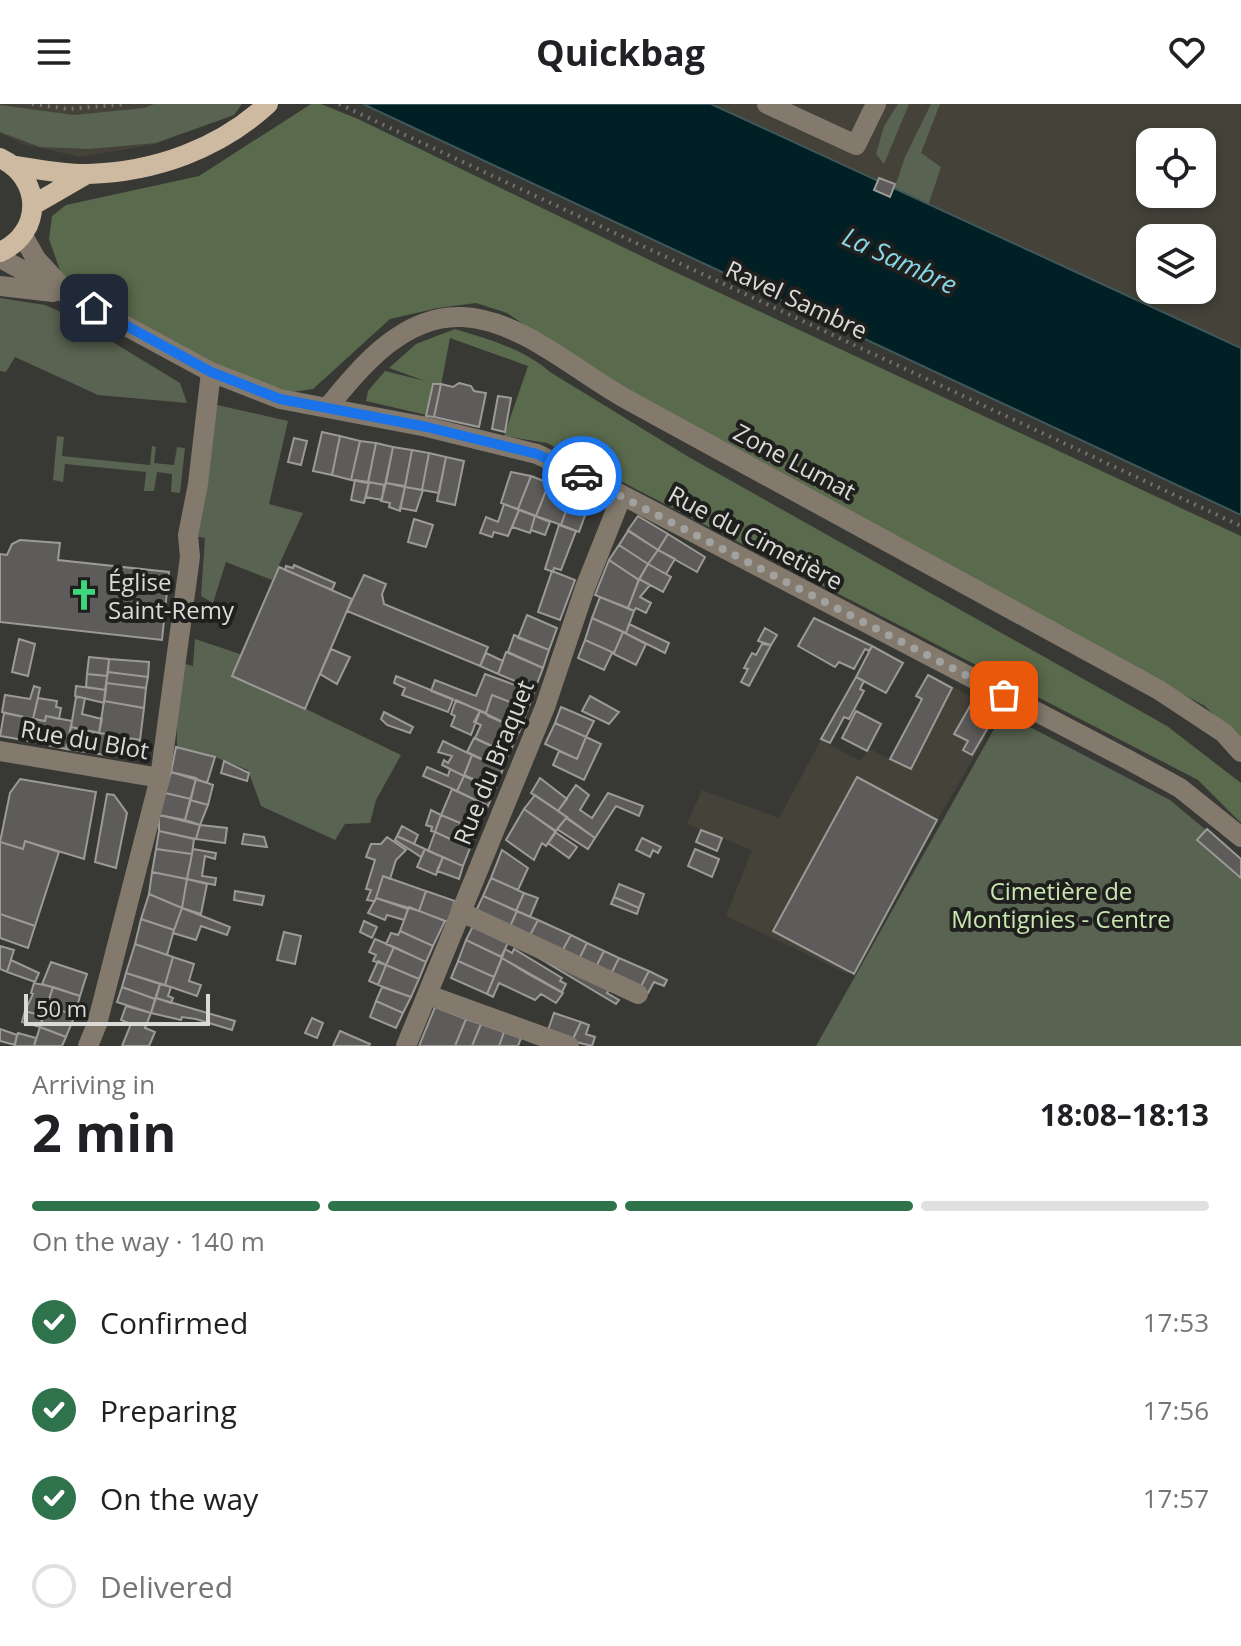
<!DOCTYPE html>
<meta charset="utf-8">
<style>
body{margin:0;font-family:"Open Sans",sans-serif;background:#f2f2f2;color:#202124;height:100vh;display:flex;flex-direction:column;font-size:30px;white-space:nowrap}
*{box-sizing:border-box;margin:0}
p{font-size:26px;color:#757577}
.icon{flex:none;width:44px;height:44px;fill:none;stroke:currentColor;stroke-width:2;stroke-linecap:round;stroke-linejoin:round}
.map{position:relative;height:942px;overflow:hidden}
.details{display:flex;flex-direction:column;background:#fff;flex:1}
.details>*{flex:none}
.buttons{position:absolute;left:1136px;top:24px;display:grid;gap:16px}
.buttons a{display:grid;place-items:center;width:80px;height:80px;border-radius:16px;background:#fff;box-shadow:0 4px 12px #0003;font-size:40px}
.scale{position:absolute;left:24px;bottom:20px;width:186px;box-sizing:border-box;padding-left:8px;border:4px solid #dadad8;border-top:0;font-size:22px;line-height:28px;white-space:nowrap;color:#dadad8;-webkit-text-stroke:6px #1f1f1e;paint-order:stroke}
.pin{position:absolute;display:grid;place-items:center;width:68px;height:68px;color:#fff;margin:-34px;border-radius:16px;box-shadow:0 4px 12px #0006}
.courier{position:absolute;display:grid;place-items:center;width:80px;height:80px;margin:-40px;border:6px solid #1a73e8;border-radius:50%;background:#fff;color:#222;box-shadow:0 2px 10px #0007}
.head em{font-style:normal;font-weight:700}
.head div{display:flex;flex-direction:column-reverse}
.head{display:flex;align-items:center;justify-content:space-between;height:136px;padding:0 32px}
h1{font-size:52px;font-weight:700;line-height:60px}
.bar{display:grid;grid-template-columns:repeat(4,1fr);gap:12px 8px;align-content:center;height:96px;padding:0 32px}
.bar i{height:10px;border-radius:6px;background:#e0e0e0}
.bar .current{background:#2e734c}
.bar p{grid-column:span 4}
ol{padding:0 32px;list-style:none}
li{display:flex;align-items:center;gap:24px;height:88px}
li p{margin-inline-start:auto}
li .icon{padding:8px;border-radius:50%;background:#2e734c;color:#fff;stroke-width:4}
li:last-child{color:#757577}
li i{width:44px;height:44px;border:4px solid #e0e0e0;border-radius:50%}
header{display:flex;justify-content:space-between;align-items:center;height:104px;padding:0 32px;background:#fff;font-size:36px;font-weight:700}
.map>svg:first-child{display:block}
.built{fill:#444239;fill-rule:evenodd}
.green{fill:#596351}
.forest{fill:#5a6a4c}
.water{fill:#002026;stroke:#41585b;stroke-width:2}
.building{fill:#5e5c5a;stroke:#9c9a97;stroke-width:2}
.lines{fill:none;stroke-linecap:round;stroke-linejoin:round}
.path{stroke:#737371;stroke-width:4;stroke-dasharray:2 6;stroke-linecap:butt}
.minor{stroke:#837a6d;stroke-width:20}
.major{stroke:#cebaa0;stroke-width:20}
.done{stroke:#a1a19f;stroke-width:8;stroke-dasharray:0 14.4}
.route{stroke:#1a73e8;stroke-width:10}
.labels{text-anchor:middle;dominant-baseline:central;stroke-width:8;stroke-linejoin:round;paint-order:stroke}
.street-label{font-size:24px;fill:#dadad8;stroke:#1f1f1e}
.poi-label{font-size:24px;fill:#dadad8;stroke:#1f1f1e;text-anchor:start}
.park-label{font-size:24px;fill:#c9e7b0;stroke:#1f1f1e}
.water-label{font-size:26px;font-style:italic;fill:#88d5e6;stroke:#1f1f1e}
</style>
<header><svg class="icon" aria-label="menu" viewBox="0 0 24 24"><path d="M4 6h16M4 12h16M4 18h16"/></svg>Quickbag<svg class="icon" aria-label="heart" viewBox="0 0 24 24"><path d="M12 20l-8-8c-3-5 5-10 8-4 3-6 11-1 8 4z"/></svg></header>
<div class="map">
<svg width="1241" height="942" viewBox="0 0 1241 942">
<rect width="100%" height="100%" fill="#383835"/>
<path class="built" d="M0,0H240L234,11L151,41L81,53L22,40L0,29Z
M711,0H1241V244L928,102ZM1150,38H1202V90H1150ZM1150,134H1202V186H1150Z
M929,570L1000,608L848,870L726,812L752,746L687,720L702,686L779,714L821,636L860,657L870,645L889,655L922,596L917,593Z"/>
<path class="green" d="M154,0H242L234,11L156,39L89,45L40,43L0,28V1L74,11L144,4Z
M898,0H909L884,60L876,50L884,22Z
M931,0H940L921,49L941,63L928,102L894,86L905,53Z
M0,194L45,201L70,212L180,279L187,299L98,291L15,253L6,268L0,267Z
M213,300L288,317L269,400L303,409L272,476L226,458L213,499L201,492L205,434L189,431Z
M57,332L64,333L62,352L150,361L152,342L156,343L154,359L174,361L177,343L185,344L180,389L171,388L172,370L157,368L154,387H144L146,368L65,360L63,378L53,376Z
M195,535L243,551L304,604L401,651L376,696L370,719L345,720L335,736L261,702L248,666L215,653L177,644L176,558L193,562Z
M1003,609L1170,696L1241,755V942H816Z"/>
<path class="forest" d="M311,0H321L358,15L660,161L1241,432V638L1205,602L666,316L507,209L476,199L438,204L390,215L313,285L292,288L198,261L63,175L49,135L52,112L66,101L199,72Z
M455,225C488,235 524,245 550,268L687,352L1167,622L1241,679V719L1198,676L547,339L504,332L528,262L450,234L435,313L366,297L368,287L385,267L425,277L389,264L416,240Z"/>
<path class="water" d="M363,0H711L1241,244V411Z"/>
<path class="building" d="M879,74L895,80L890,93L874,86Z
M459,279L471,282L474,287L486,289L479,323L434,313L441,280L453,283Z
M433,280H441L434,313L426,312Z
M498,292L511,294L505,328L492,325Z
M322,328L340,332L332,371L313,367Z
M340,332L360,337L351,376L332,371Z
M294,334L307,337L301,361L288,358Z
M360,337L376,339L368,379L351,376Z
M376,339L393,343L385,381L368,378Z
M393,343L412,346L405,382L386,379Z
M412,346L429,349L422,386L405,383Z
M429,349L446,353L439,389L422,386Z
M446,353L464,357L455,401L437,397Z
M511,368L531,372L518,405L501,399Z
M531,372L549,379L536,412L518,405Z
M355,376L369,378L364,399L351,396Z
M369,378L384,381L382,396L366,393Z
M386,379L405,383L400,407L389,403L390,399L381,397Z
M549,379L573,388L561,421L536,412Z
M405,383L423,386L416,407L400,404Z
M573,388L591,395L579,428L561,421Z
M504,400L519,406L508,432L494,428L492,433L480,429L486,413L498,418Z
M519,406L535,412L530,429L512,423Z
M535,412L550,418L545,431L531,426Z
M638,412L668,430L658,446L628,426Z
M414,415L433,421L426,443L408,438Z
M559,421L576,427L561,466L554,464L553,468L545,465Z
M628,427L658,446L648,460L619,441Z
M668,430L705,453L697,468L658,446Z
M20,436L60,439L58,456L169,468L162,536L0,518V450L7,451L12,440Z
M619,441L648,460L639,476L609,456Z
M658,446L675,455L666,470L648,460Z
M609,456L639,476L628,504L595,491Z
M648,460L671,473L663,488L639,475Z
M294,461L335,479L332,486L285,466L286,462L293,464Z
M279,463L352,495L305,605L232,572Z
M552,467L575,476L560,516L538,508Z
M364,471L386,480L382,490L384,500L488,543L480,562L347,507Z
M639,475L650,481L640,493L651,499L646,509L636,504L634,507L628,504Z
M600,493L634,507L626,529L592,514Z
M527,511L557,524L549,546L518,534Z
M592,514L623,528L614,549L585,536Z
M814,514L872,542L869,547L865,545L854,565L839,558L835,563L798,542Z
M629,520L669,539L665,549L623,528L626,529Z
M765,524L777,531L771,541L758,537Z
M623,528L646,540L636,561L612,549L604,566L578,554L585,536L614,549Z
M514,531L549,546L543,564L508,548Z
M19,535L35,540L28,572L12,568Z
M762,540L771,541L749,582L741,578L748,565L744,564L752,549L756,551Z
M872,542L903,559L886,589L856,573Z
M331,545L350,553L337,580L320,570Z
M506,548L543,564L535,585L498,570Z
M486,549L503,557L498,570L480,562Z
M89,553L109,555L107,572L87,570Z
M109,555L149,558L148,573L108,568Z
M108,568L148,573L146,584L106,579Z
M87,570L107,572L106,586L86,583Z
M485,570L534,588L528,605L492,591L486,609L431,587L435,576L476,592Z
M928,571L952,584L911,665L890,655L922,595L916,592Z
M396,572L453,595L448,608L402,591L405,584L394,579Z
M856,573L864,577L860,585L864,587L849,615L844,613L830,639L821,635Z
M106,579L146,584L144,604L104,597Z
M34,582L40,584L33,615L2,608L5,591L30,595Z
M76,582L106,586L104,599L75,592Z
M492,591L528,605L520,626L488,612L486,609Z
M590,592L619,608L609,620L582,607Z
M76,593L85,594L82,610L102,615L99,629L71,623Z
M38,594L57,597L56,603L61,604L59,615L46,612L45,617L33,615Z
M974,595L997,608L972,651L963,646L968,637L954,630Z
M456,596L480,607L471,631L451,622L455,612L451,610Z
M104,597L144,604L140,636L99,629Z
M561,603L594,617L586,633L555,619Z
M480,607L520,626L509,650L475,634L481,621L474,618Z
M856,607L881,620L867,647L842,634Z
M384,608L413,623L410,629L387,621L381,615Z
M4,609L29,614L24,636L0,632Z
M46,612L72,617L66,645L24,636L29,614L45,617Z
M555,619L586,633L577,655L545,640Z
M71,623L110,631L106,651L66,645Z
M110,631L140,636L137,655L106,651Z
M586,633L601,640L584,676L553,661L559,647L577,655Z
M474,634L509,650L503,665L467,648Z
M443,637L472,651L464,672L442,661L444,656L448,659L452,652L438,648Z
M176,643L215,653L207,679L171,668Z
M472,651L503,665L495,685L464,671Z
M224,657L249,669L247,677L221,669Z
M427,663L448,672L450,665L464,672L457,687L423,672Z
M171,668L196,674L191,695L165,689Z
M464,672L495,685L488,702L457,687Z
M857,673L937,716L854,870L773,827Z
M540,674L567,695L558,707L531,689Z
M20,675L96,688L84,755L25,737L23,745L0,738L10,689Z
M196,675L213,681L208,701L190,696Z
M576,681L589,691L580,706L592,714L608,689L643,702L639,712L616,702L595,734L558,707Z
M452,685L488,702L477,726L441,711Z
M165,689L191,695L185,716L159,711Z
M107,690L114,691L127,709L116,764L95,758Z
M535,691L567,713L556,727L524,705Z
M190,696L208,701L200,721L185,716Z
M524,705L556,728L546,742L542,739L534,756L506,736Z
M431,706L441,711L435,728L431,727L432,723L426,721Z
M159,711L200,721L196,735L159,727Z
M441,711L477,726L470,744L435,728Z
M566,714L595,734L588,745L557,725Z
M200,721L227,724L225,739L196,735Z
M402,722L418,731L414,740L397,732Z
M1207,725L1241,755V774L1197,736Z
M701,726L722,734L717,747L696,738Z
M159,727L194,735L192,750L156,745Z
M435,728L470,744L463,762L428,747Z
M555,728L577,743L569,754L548,739Z
M244,730L264,733L267,743L242,740Z
M397,732L425,745L421,753L395,736Z
M387,733L406,746L396,756L390,775L383,772L375,797H373L367,796L371,786L366,785L375,756L366,753L371,740H381Z
M642,734L661,743L658,749L653,746L650,753L636,746Z
M25,737L59,748L35,822L0,810V738L23,745Z
M156,745L192,750L187,775L152,768Z
M193,745L216,749L215,755L205,752L202,772L216,774L215,781L187,775Z
M425,745L443,753L436,771L417,763Z
M695,745L719,755L712,773L688,762Z
M502,746L528,764L518,786L491,774Z
M443,753L463,762L459,775L437,767Z
M152,768L187,775L182,804L149,790Z
M383,772L426,787L419,807L376,794Z
M491,774L524,789L516,807L483,792Z
M187,775L207,780L201,810L182,804Z
M619,780L644,790L639,804L614,793Z
M235,787L264,792L262,801L234,796Z
M426,787L455,797L448,818L419,807Z
M524,789L538,794L530,813L516,807Z
M149,790L182,804L174,826L141,815Z
M483,792L517,807L508,827L474,811Z
M614,793L639,804L637,810L611,800Z
M376,794L408,805L404,816L387,811L385,816L368,809Z
M409,803L445,817L433,842L400,827Z
M182,804L230,823L227,831L201,822L196,836L173,829Z
M517,807L538,816L528,835L508,827Z
M0,810L35,822L28,844L0,834Z
M141,815L174,826L167,851L135,840Z
M538,816L571,831L561,849L528,835Z
M364,817L377,823L372,834L360,828Z
M474,820L509,837L501,853L466,836Z
M400,827L433,842L426,858L386,840L391,829L398,831Z
M284,828L301,832L295,860L277,856Z
M571,831L587,839L578,857L561,849Z
M375,835L394,843L386,861L373,857L376,851L369,848Z
M466,836L502,853L494,873L458,857Z
M587,839L604,847L595,865L578,857Z
M135,840L173,853L165,881L126,869Z
M0,842L14,846L7,868L0,865Z
M394,843L426,858L419,875L386,861Z
M505,845L512,849L514,845L562,874L560,877L566,880L562,888L502,854Z
M604,847L619,854L610,872L595,865Z
M173,853L194,860L189,877L201,881L197,892L165,881Z
M502,854L528,870L563,889L556,899L541,890L535,896L499,879L493,893L487,890Z
M539,854L610,885L607,889L619,896L616,900Z
M619,854L649,867L639,886L610,872Z
M11,856L39,869L35,878L7,868Z
M378,857L386,861L378,881L369,877Z
M458,857L494,873L487,890L451,874Z
M51,858L87,870L80,892L42,880Z
M386,861L419,875L411,893L378,881Z
M649,867L667,876L664,882L654,878L648,889L639,886Z
M126,869L160,880L155,895L122,883Z
M34,879L53,883L43,912L25,907L33,890L31,889Z
M160,880L171,883L168,892L173,894L171,899L156,894Z
M53,883L80,892L75,911L47,902Z
M122,883L155,895L151,909L117,898Z
M382,883L411,893L403,909L376,897Z
M156,894L235,917L232,926L196,915L182,913L181,916L151,909Z
M376,897L403,909L396,924L370,913Z
M47,902L75,911L66,933L40,923Z
M126,902L151,909L145,924L155,928L149,942H122L131,920L121,916Z
M435,903L466,915L455,942H419Z
M25,907L43,912L40,923L22,918Z
M554,909L581,918L572,937L547,929Z
M312,914L323,919L317,934L305,929Z
M466,915L481,920L472,942H455Z
M581,918L589,921L586,930L595,933L592,942L572,937Z
M481,920L504,928L499,942H472Z
M40,923L66,933L62,942H34Z
M0,925L17,931L15,941L0,937Z
M340,927L370,940L369,942H333Z
M504,928L521,934L518,942H499Z
M18,929L36,934L34,942H14Z"/>
<g class="lines">
<path class="path" d="M32,0L68,5L126,0
M339,0L1241,422"/>
<path class="minor" d="M767,0L856,41L876,0
M23,132L36,155L60,181
M0,154L211,268L280,295L427,323L537,350L622,391L1127,655L1180,684L1241,733
M0,182L53,188
M327,304C361,263 403,210 463,213C522,216 578,269 628,296C806,392 983,489 1159,586L1224,629L1241,648
M0,647L160,674
M461,808L638,890
M428,891L569,942
M88,942L97,920L160,674L190,453L188,431L198,380L211,268
M406,942L545,603L585,484L622,391"/>
<path class="major" d="M0,54C43,74 43,129 0,148
M15,62C38,65 64,71 88,70C155,68 219,45 268,0
M33,101L85,71"/>
</g>
<g class="lines">
<path class="done" d="M582,372L1004,591"/>
<path class="route" d="M94,204L211,268L280,295L427,323L537,350L582,372"/>
</g>
<defs>
<symbol id="church-bare" viewBox="-9 -9 18 18"><path d="M-1.2-6h2.4v3.5h3.3v2.4h-3.3V6h-2.4V-.1h-3.3v-2.4h3.3Z" fill="#3ed77d" stroke="#1f1f1e" stroke-width="2.5" paint-order="stroke"/></symbol>
</defs>
<g fill-rule="evenodd">
<use href="#church-bare" x="62" y="469" width="44" height="44"/>
</g>
<g class="labels">
<g class="street-label">
<text transform="translate(797 195) rotate(25)">Ravel Sambre</text>
<text transform="translate(795 357) rotate(28)">Zone Lumat</text>
<text transform="translate(756 433) rotate(28)">Rue du Cimetière</text>
<text transform="translate(85 635) rotate(10)">Rue du Blot</text>
<text transform="translate(493 658) rotate(-68)">Rue du Braquet</text>
</g>
<g class="poi-label">
<text x="108" y="477">Église<tspan x="108" dy="28">Saint-Remy</tspan></text>
</g>
<g class="park-label">
<text x="1061" y="786">Cimetière de<tspan x="1061" dy="28">Montignies - Centre</tspan></text>
</g>
<g class="water-label">
<text transform="translate(900 156) rotate(25)">La Sambre</text>
</g>
</g>
</svg>
<div class="buttons">
<a><svg class="icon" aria-label="locate" viewBox="0 0 24 24"><circle cx="12" cy="12" r="6"/><path d="M12 2v4M12 18v4M2 12h4M18 12h4"/></svg></a>
<a><svg class="icon" aria-label="layers" viewBox="0 0 24 24"><path d="M12 4l9 5-9 5-9-5zM3 14l9 5 9-5"/></svg></a>
</div>
<div class="scale">50 m</div>
<div class="pin" style="left:1004px;top:591px;background:#ea580c"><svg class="icon" aria-label="bag" viewBox="0 0 24 24"><path d="M5 8h14l-1 12H6zM9 8a3 3 0 0 1 6 0"/></svg></div>
<div class="pin" style="left:94px;top:204px;background:#1f2937"><svg class="icon" aria-label="home" viewBox="0 0 24 24"><path d="M3 11l9-7 9 7M6 9v11h12V9"/></svg></div>
<div class="courier" style="left:582px;top:372px"><svg class="icon" aria-label="car" viewBox="0 0 24 24"><path d="M5 17H2v-5l4-1 3-4h7l3 4 3 1v5h-3M9 17h6M6 11h13"/><circle cx="7" cy="17" r="2"/><circle cx="17" cy="17" r="2"/></svg></div>
</div>
<section class="details">
<div class="head"><div><h1>2 min</h1><p>Arriving in</p></div><em>18:08–18:13</em></div>
<div class="bar"><i class="current"></i><i class="current"></i><i class="current"></i><i></i><p>On the way · 140 m</p></div>
<ol>
<li><svg class="icon" aria-label="check" viewBox="0 0 24 24"><path d="M5 12l5 5 9-10"/></svg>Confirmed<p>17:53</p></li>
<li><svg class="icon" aria-label="check" viewBox="0 0 24 24"><path d="M5 12l5 5 9-10"/></svg>Preparing<p>17:56</p></li>
<li><svg class="icon" aria-label="check" viewBox="0 0 24 24"><path d="M5 12l5 5 9-10"/></svg>On the way<p>17:57</p></li>
<li><i></i>Delivered</li>
</ol>
</section>
